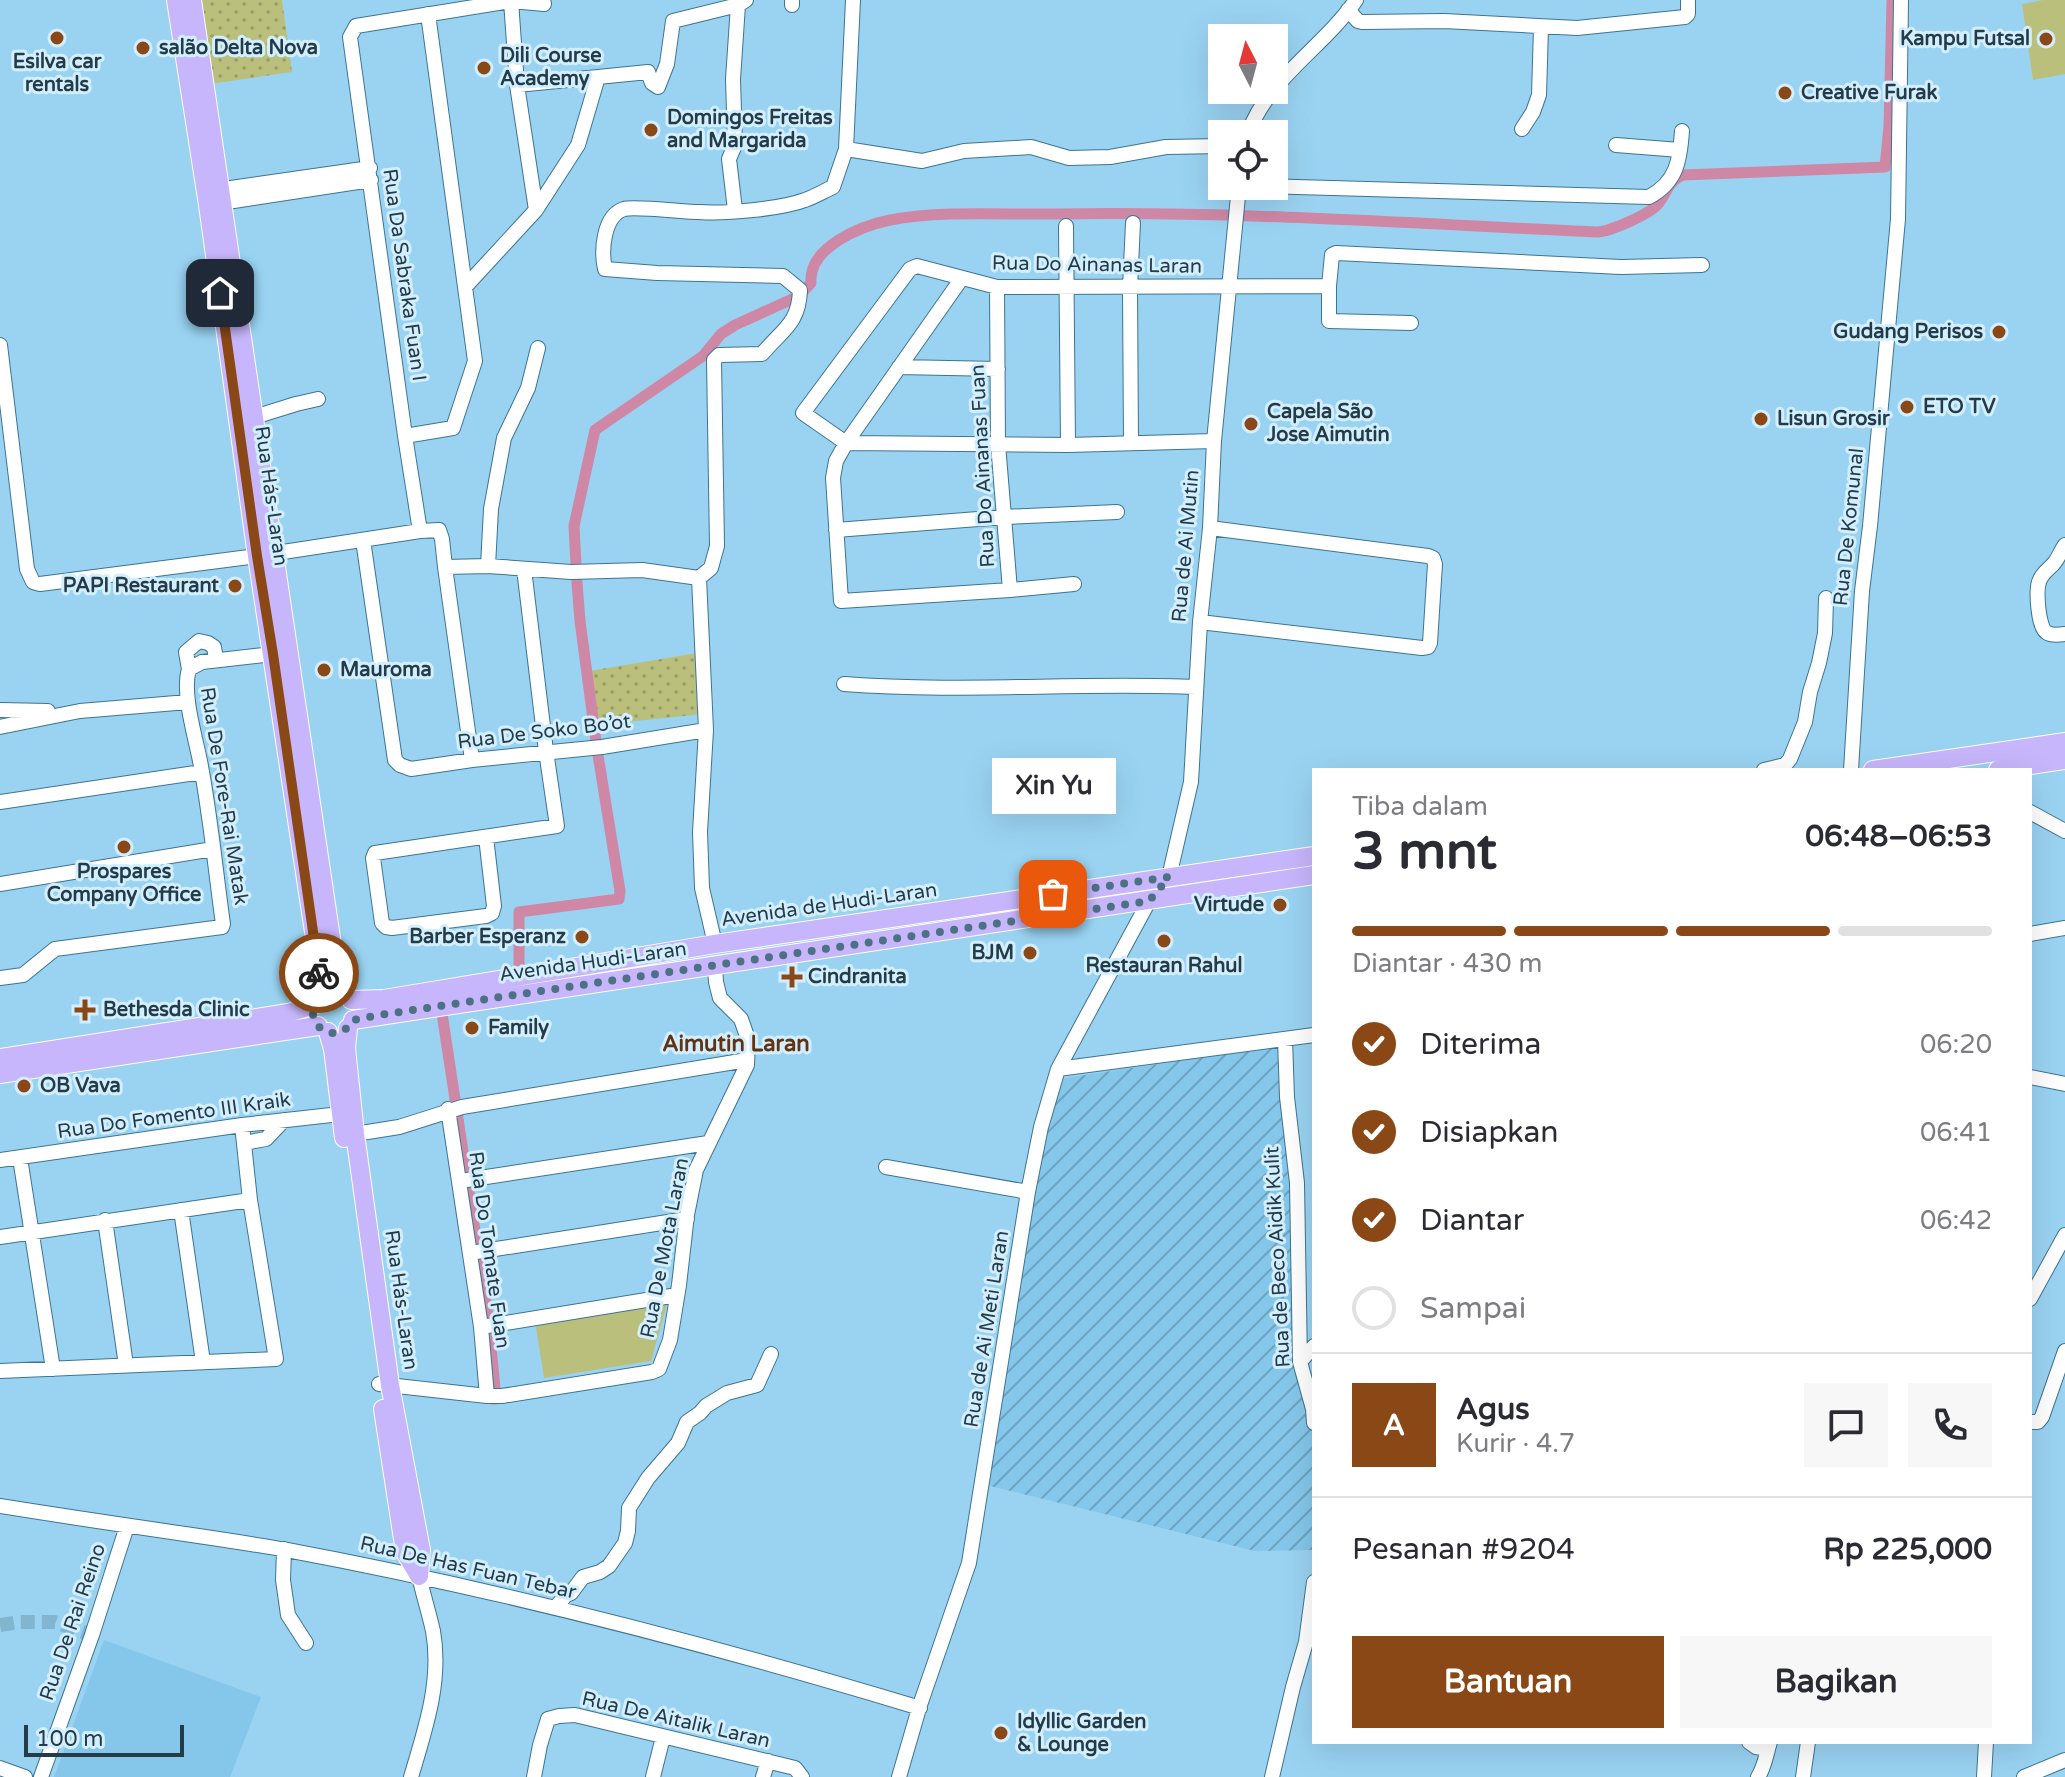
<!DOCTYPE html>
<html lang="id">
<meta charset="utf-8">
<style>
body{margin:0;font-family:"Varela Round",sans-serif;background:#f7f7f7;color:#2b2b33;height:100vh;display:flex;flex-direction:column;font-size:30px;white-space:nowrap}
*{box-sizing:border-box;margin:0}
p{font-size:26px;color:#7c7c81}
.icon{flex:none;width:44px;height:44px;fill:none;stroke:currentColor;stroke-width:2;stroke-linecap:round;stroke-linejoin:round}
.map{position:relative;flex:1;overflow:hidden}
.drawer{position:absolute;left:1312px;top:768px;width:720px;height:976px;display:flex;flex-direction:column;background:#fff;border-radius:0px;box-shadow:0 8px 32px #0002}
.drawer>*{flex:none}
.needle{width:52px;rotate:354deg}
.buttons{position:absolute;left:1208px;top:24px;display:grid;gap:16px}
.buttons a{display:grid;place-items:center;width:80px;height:80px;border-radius:0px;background:#fff;box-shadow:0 8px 32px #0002;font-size:40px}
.scale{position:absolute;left:24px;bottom:20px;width:160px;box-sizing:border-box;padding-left:8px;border:4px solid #243c48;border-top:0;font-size:22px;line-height:28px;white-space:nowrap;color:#243c48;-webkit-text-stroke:6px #d3efff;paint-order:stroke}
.pin{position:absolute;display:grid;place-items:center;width:68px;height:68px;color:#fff;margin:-34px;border-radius:16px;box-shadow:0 4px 12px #0006}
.courier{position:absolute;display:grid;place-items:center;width:80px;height:80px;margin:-40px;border:6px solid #8a4817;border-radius:50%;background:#fff;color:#222;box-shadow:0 2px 10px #0007}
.bubble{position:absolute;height:56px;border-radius:0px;background:#fff;box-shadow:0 8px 32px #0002;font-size:26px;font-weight:800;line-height:56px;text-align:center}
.head em{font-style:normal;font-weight:800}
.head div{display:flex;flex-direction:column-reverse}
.head{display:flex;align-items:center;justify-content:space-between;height:136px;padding:0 40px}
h1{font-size:52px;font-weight:800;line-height:60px}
.bar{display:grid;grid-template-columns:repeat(4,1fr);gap:12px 8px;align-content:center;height:96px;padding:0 40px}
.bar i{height:10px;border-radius:6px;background:#e1e1e2}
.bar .active{background:#8a4817}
.bar p{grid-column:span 4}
.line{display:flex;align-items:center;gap:20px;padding:0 40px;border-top:2px solid #e1e1e2}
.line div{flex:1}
.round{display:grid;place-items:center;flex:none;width:84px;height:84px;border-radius:0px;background:#f7f7f7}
ol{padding:0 40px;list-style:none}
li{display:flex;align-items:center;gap:24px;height:88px}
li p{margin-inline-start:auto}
li .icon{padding:8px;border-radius:50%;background:#8a4817;color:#fff;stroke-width:4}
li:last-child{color:#7c7c81}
li i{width:44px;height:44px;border:4px solid #e1e1e2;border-radius:50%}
.primary-button{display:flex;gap:16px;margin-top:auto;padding:16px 40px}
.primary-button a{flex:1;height:92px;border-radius:0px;background:#8a4817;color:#fff;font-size:32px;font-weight:800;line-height:92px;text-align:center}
.primary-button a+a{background:#f7f7f7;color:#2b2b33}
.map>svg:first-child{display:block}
.built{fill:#85c7ea}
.industrial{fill:url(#industrial-furrows)}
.grass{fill:url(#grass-dots)}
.pitch{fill:#bac07c}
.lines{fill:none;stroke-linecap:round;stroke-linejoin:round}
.canal{stroke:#ce88a6;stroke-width:11}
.minor-tunnel{stroke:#82b5d0;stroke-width:14;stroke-dasharray:14 7;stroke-linecap:butt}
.minor-casing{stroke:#3d7490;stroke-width:16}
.major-casing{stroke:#fff;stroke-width:20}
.minor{stroke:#fff;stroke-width:14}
.major{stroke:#c7b6fb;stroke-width:18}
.done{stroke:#4d7184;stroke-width:8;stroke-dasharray:0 14.4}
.route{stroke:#8a4817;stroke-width:10}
.poi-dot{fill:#8a4817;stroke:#d3efff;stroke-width:3}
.labels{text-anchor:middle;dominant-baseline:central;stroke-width:6;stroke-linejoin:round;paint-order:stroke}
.poi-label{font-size:20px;font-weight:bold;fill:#243c48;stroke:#d3efff;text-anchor:start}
.street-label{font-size:20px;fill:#243c48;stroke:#d3efff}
.neighbourhood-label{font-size:22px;font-weight:bold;fill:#613312;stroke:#d3efff}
</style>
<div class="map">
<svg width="2065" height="1777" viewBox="0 0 2065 1777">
<defs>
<pattern id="industrial-furrows" width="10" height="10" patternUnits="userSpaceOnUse" patternTransform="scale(2)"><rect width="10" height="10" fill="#85c7ea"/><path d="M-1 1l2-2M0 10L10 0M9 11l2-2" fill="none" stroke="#6da3c0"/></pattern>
<pattern id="grass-dots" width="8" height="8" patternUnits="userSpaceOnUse" patternTransform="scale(2)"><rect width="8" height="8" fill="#bac07c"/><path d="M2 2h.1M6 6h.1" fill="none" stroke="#979d68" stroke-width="1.8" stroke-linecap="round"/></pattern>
</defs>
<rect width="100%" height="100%" fill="#9ad3f2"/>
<path class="built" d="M104,1640L261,1697L230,1777H54Z"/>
<path class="industrial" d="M1278,1046L1287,1084L1302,1369L1314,1403V1550L1255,1551L982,1484L1041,1123L1058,1079Z"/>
<path class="grass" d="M199,0H282L292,72L210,84Z
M697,653L702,714L599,725L589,671Z"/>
<path class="pitch" d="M2043,0H2065V74L2033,80L2022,4Z
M668,1300L651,1361L544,1378L535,1321Z"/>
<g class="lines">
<path class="canal" d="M519,977V912L619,899L620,891L597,749L580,621L577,583L574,526L595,430L703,356L721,334L735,325L799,296L811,283C808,247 861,226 890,220C945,210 1003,215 1059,214C1239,211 1419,224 1598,232C1611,231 1650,214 1658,204C1668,192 1667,182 1683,175L1885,167L1889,126L1892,0
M441,1007L488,1316L496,1399H492"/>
<path class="minor-tunnel" d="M0,1625L20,1622H55L92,1635"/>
<defs>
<path id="minor" d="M792,0V5
M511,1L544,4L543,0
M1348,10L1358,21L1362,22L1444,21L1577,28L1685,17L1688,14V0
M428,14L465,287
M598,77L648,72L652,83L658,87L667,64L673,21L738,5L746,0
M517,85L598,77L578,145L536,210
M1522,129L1533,112L1539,95L1541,27
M1248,134C1267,79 1324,47 1356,0
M1616,145L1680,150
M846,149L922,161L964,151L1031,147L1069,158L1110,157L1166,147L1222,146
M1258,186L1649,197C1677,182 1680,160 1682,131
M210,191L370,168
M214,204L371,180
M735,210L729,159L735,145L733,79L738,5
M1066,226L1068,445
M962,278L846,443L836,461L833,478L841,601L1010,590L998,444L997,287
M1411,323L1329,321V286L1332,255L1336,253L1621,267L1702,265
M0,345L27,569L33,582L40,584L257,556L420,531L439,530L442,539L445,567L488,566L571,572L642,570L699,578
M899,367L998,369
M254,417L296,404L318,399
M405,436L453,428L475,361L465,287L536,210L517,85L511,1L356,26L350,37L405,436L420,531
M1214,441L1068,445L846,443L803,413L910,269L917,266L997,287L1329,286
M1131,443L1130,288L1133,223
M836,530L1004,517L1117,512
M363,540L395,760L400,765L411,769L472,760L602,747L706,730L700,832L702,888L715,944
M2065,545C2061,550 2059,557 2055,562C2050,569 2042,572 2039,582C2036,591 2038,626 2046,632C2051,636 2059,635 2065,634
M488,566L491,509L504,438L528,388L538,348
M445,567L472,760
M699,578L711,568L717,546L714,360L719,355L762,354C782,330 799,324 800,290L783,276L657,273L605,269C601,251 603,216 624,209C635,206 685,212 699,212C725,214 781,209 805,200C814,197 824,191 833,187L846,149L853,0
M699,578L706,730
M1010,590L1074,584
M1200,622L1422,648L1428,647L1430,643L1435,564L1433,558L1428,556L1210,528
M189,669L186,652L199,641L208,643L214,647L216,659
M844,684C961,693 1079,682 1196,687
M0,710L48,711
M0,727L80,711L188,702
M1764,770L1785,765L1790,759L1805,722L1810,692L1819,663L1825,633L1826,598
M1851,770L1862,591L1870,526L1898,219L1901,0
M0,802L202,772
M2030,812L2065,831
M486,837L494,906L492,913L486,916L392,928L386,927L382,923L373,858L375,853L557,826L546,751L524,569
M0,884L213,849
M2030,934L2065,928
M0,978L23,975L55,949L222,927L223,924C216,874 211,822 202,772C198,744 181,696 189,669L202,662L273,654
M1285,1039L1287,1097L1297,1183L1300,1362L1313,1409L1314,1423
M1058,1069L1314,1035
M2030,1077L2065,1084
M448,1109L481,1327L487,1396
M355,1134L399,1127L462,1107L747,1060
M244,1143L266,1139L284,1120
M20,1158L53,1369
M0,1160L242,1125L349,1113
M886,1167L1028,1192
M460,1181L708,1143
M181,1210L203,1362
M105,1220L126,1365
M0,1237L250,1200
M470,1253L687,1219
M2030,1299L2065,1235
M481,1327L677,1295
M1300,1362L1314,1346
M0,1371L276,1359L250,1200L242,1125
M379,1384L487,1396H502L652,1372L659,1369L670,1340L679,1285L687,1215L696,1170L747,1065L748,1039L741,1019L720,998L716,982L715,967
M2030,1422H2038L2042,1417L2065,1351
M0,1506C62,1516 123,1525 185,1534C219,1539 253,1544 287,1550C501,1590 712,1645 920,1708
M284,1549L283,1580L288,1615L306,1643
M556,1607L566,1595L571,1593L583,1577L600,1572L609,1566L625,1543L628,1531L629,1508L648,1478L678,1443L687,1422L700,1413L706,1406L727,1393L757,1385L771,1354
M1749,1742L1756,1747L1768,1749
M0,1768L25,1777
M41,1777L92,1635L127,1526
M411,1777C425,1730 442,1681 433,1631C429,1613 423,1594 419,1576
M534,1777L540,1745L548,1719L559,1716L575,1715L795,1768L802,1777
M653,1777L663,1737
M763,1777L768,1761
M899,1777L920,1705L969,1563L1028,1192L1041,1127L1058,1069L1149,901L1169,877L1191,782L1200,622L1210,528L1214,441L1239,186
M1272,1777L1293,1687L1306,1642L1314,1582
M1758,1777C1765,1766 1766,1755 1770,1742
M1803,1777L1808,1742
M1984,1777L1986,1742
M2024,1777L2065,1760"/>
<path id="major" d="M176,0L208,205L257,556L319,965V998
M192,0L335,965L345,995
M1873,770L2065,742
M1998,770L2065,760
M351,1000L384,999L715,944L1314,856
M353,1020L1314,875
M348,1028L346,1048L355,1134L390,1385L421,1550L419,1576
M328,1032L333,1049L344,1138
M0,1058L288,1013L314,1005
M0,1074L318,1026
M383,1409L405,1552L419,1576"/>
</defs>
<use href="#minor" class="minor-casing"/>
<use href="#major" class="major-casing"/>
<use href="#minor" class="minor"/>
<use href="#major" class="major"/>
</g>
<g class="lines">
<path class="done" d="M319,973C319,981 320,992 318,999C315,1009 314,1000 313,1011C312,1022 321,1032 332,1033C342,1034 348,1028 353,1020L386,1014L1149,901L1169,877L1053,894"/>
<path class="route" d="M220,293L257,556L273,654L319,973"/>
</g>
<g class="poi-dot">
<circle cx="57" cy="38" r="8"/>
<circle cx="2046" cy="39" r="8"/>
<circle cx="143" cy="48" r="8"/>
<circle cx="484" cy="68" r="8"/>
<circle cx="1785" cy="93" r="8"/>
<circle cx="651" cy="130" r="8"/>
<circle cx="1999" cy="332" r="8"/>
<circle cx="1907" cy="407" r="8"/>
<circle cx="1761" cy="419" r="8"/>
<circle cx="1251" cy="424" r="8"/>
<circle cx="235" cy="586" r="8"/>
<circle cx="324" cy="670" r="8"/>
<circle cx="124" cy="847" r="8"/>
<circle cx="1280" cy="905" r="8"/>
<circle cx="582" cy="937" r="8"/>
<circle cx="1164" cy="941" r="8"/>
<circle cx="1030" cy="953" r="8"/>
<path d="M788 965h8v8h8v8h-8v8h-8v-8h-8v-8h8z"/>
<path d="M81 998h8v8h8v8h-8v8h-8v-8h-8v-8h8z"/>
<circle cx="472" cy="1028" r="8"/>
<circle cx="24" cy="1086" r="8"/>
<circle cx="1001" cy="1733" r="8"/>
</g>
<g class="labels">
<g class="poi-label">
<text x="2030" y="39" text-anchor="end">Kampu Futsal</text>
<text x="159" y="48">salão Delta Nova</text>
<text x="500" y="56">Dili Course<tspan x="500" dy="23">Academy</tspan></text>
<text x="57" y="62" text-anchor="middle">Esilva car<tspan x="57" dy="23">rentals</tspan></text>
<text x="1801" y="93">Creative Furak</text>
<text x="667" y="118">Domingos Freitas<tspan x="667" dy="23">and Margarida</tspan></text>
<text x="1983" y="332" text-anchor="end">Gudang Perisos</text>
<text x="1923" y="407">ETO TV</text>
<text x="1267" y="412">Capela São<tspan x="1267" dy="23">Jose Aimutin</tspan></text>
<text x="1777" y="419">Lisun Grosir</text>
<text x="219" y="586" text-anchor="end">PAPI Restaurant</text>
<text x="340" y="670">Mauroma</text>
<text x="124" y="872" text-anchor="middle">Prospares<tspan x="124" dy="23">Company Office</tspan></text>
<text x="1264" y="905" text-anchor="end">Virtude</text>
<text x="566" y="937" text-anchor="end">Barber Esperanz</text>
<text x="1014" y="953" text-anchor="end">BJM</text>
<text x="1164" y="966" text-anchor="middle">Restauran Rahul</text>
<text x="808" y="977">Cindranita</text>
<text x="103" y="1010">Bethesda Clinic</text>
<text x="488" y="1028">Family</text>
<text x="40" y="1086">OB Vava</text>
<text x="1017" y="1722">Idyllic Garden<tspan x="1017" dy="23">&amp; Lounge</tspan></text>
</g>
<g class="street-label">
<text transform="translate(1097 265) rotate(1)">Rua Do Ainanas Laran</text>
<text transform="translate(404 275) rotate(82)">Rua Da Sabraka Fuan I</text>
<text transform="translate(983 466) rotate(-93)">Rua Do Ainanas Fuan</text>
<text transform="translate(271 496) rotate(82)">Rua Hás-Laran</text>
<text transform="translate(1849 527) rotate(-84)">Rua De Komunal</text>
<text transform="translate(1186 546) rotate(-85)">Rua de Ai Mutin</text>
<text transform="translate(544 732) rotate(-7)">Rua De Soko Bo’ot</text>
<text transform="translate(224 796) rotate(81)">Rua De Fore-Rai Matak</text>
<text transform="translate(829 905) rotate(-8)">Avenida de Hudi-Laran</text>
<text transform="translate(593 962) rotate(-8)">Avenida Hudi-Laran</text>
<text transform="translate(174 1116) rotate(-8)">Rua Do Fomento III Kraik</text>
<text transform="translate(665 1248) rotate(-79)">Rua De Mota Laran</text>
<text transform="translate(489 1250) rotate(82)">Rua Do Tomate Fuan</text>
<text transform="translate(1278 1257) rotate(-93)">Rua de Beco Aidik Kulit</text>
<text transform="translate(401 1300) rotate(82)">Rua Hás-Laran</text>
<text transform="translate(987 1329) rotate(-81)">Rua de Ai Meti Laran</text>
<text transform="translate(468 1568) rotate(13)">Rua De Has Fuan Tebar</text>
<text transform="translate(73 1622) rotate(-71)">Rua De Rai Reino</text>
<text transform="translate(676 1720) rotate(13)">Rua De Aitalik Laran</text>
</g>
<g class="neighbourhood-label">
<text x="736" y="1044">Aimutin Laran</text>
</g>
</g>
</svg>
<div class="buttons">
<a><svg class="needle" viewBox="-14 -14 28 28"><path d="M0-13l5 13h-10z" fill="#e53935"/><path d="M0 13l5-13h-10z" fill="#7c7c81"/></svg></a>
<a><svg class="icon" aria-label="locate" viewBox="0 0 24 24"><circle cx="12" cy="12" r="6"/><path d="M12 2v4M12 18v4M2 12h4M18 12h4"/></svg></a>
</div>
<div class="scale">100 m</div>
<div class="pin" style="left:1053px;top:894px;background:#ea580c"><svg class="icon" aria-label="bag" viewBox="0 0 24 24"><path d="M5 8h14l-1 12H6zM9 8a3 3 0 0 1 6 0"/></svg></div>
<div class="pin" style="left:220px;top:293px;background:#1f2937"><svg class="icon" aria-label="home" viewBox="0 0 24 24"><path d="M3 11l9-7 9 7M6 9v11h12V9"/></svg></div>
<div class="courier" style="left:319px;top:973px"><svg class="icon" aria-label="bike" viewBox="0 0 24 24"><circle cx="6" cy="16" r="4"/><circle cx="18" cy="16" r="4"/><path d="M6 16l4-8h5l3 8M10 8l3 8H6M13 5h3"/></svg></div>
<div class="bubble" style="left:992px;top:758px;width:124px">Xin Yu</div>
<section class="drawer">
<div class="head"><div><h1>3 mnt</h1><p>Tiba dalam</p></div><em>06:48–06:53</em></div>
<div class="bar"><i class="active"></i><i class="active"></i><i class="active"></i><i></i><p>Diantar · 430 m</p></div>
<ol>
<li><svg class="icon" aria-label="check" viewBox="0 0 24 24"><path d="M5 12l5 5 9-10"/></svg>Diterima<p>06:20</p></li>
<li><svg class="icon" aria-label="check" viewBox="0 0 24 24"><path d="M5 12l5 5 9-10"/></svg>Disiapkan<p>06:41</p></li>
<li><svg class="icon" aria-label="check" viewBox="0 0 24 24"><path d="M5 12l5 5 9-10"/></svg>Diantar<p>06:42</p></li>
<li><i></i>Sampai</li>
</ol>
<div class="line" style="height:144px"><b class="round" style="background:#8a4817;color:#fff">A</b><div><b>Agus</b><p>Kurir · 4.7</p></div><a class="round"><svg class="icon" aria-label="chat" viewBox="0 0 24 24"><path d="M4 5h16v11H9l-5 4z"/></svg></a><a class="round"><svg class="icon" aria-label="phone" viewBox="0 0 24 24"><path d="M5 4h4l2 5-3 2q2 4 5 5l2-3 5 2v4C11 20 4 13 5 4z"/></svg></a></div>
<div class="line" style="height:104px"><div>Pesanan #9204</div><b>Rp 225,000</b></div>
<div class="primary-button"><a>Bantuan</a><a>Bagikan</a></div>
</section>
</div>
